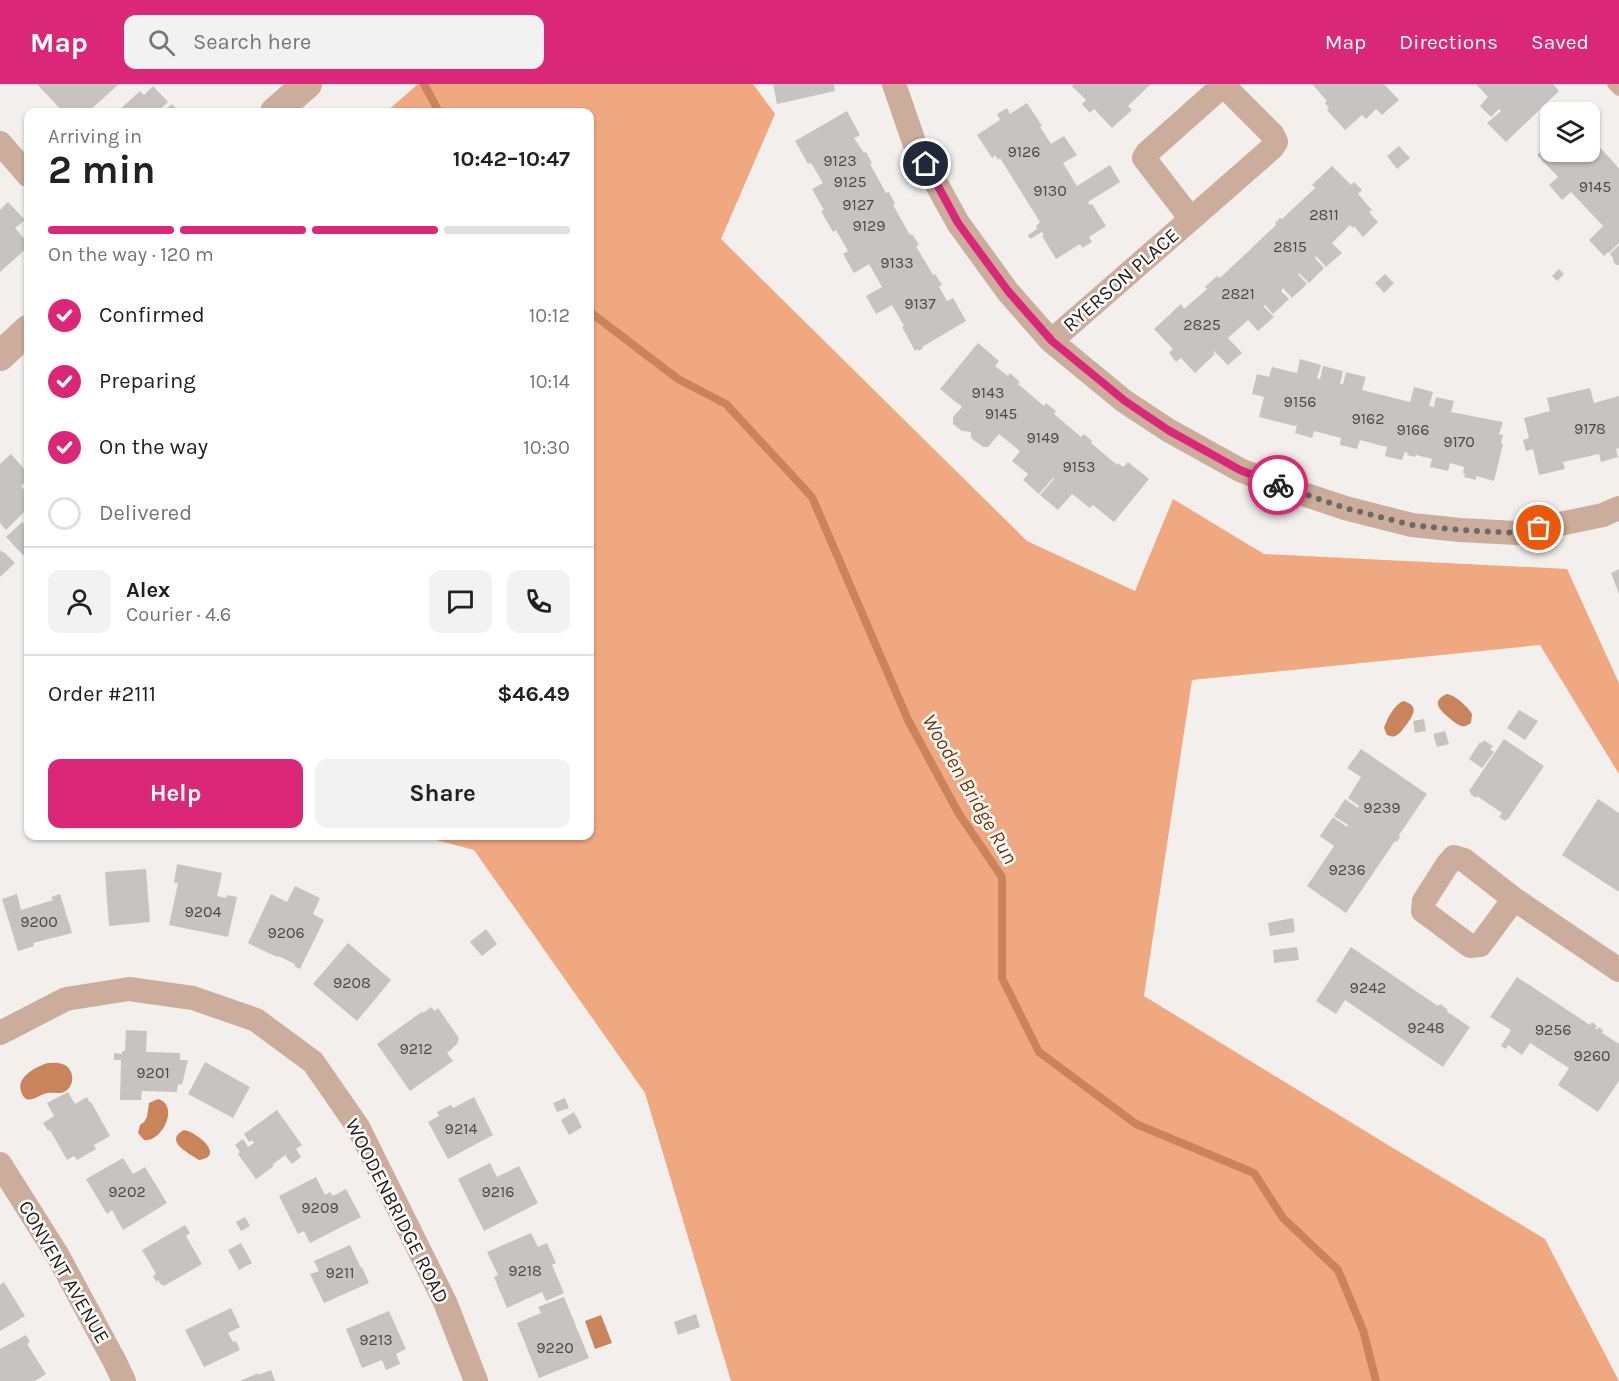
<!DOCTYPE html>
<meta charset="utf-8">
<style>
body{margin:0;font-family:Karla,sans-serif;background:#f2f2f2;color:#222;height:100vh;display:flex;flex-direction:column;font-size:22px;white-space:nowrap}
*{box-sizing:border-box;margin:0}
p{font-size:20px;color:#767676}
.icon{flex:none;width:33px;height:33px;fill:none;stroke:currentColor;stroke-width:2;stroke-linecap:round;stroke-linejoin:round}
.map{position:relative;flex:1;overflow:hidden}
.side{position:absolute;left:24px;top:24px;width:570px;height:732px;display:flex;flex-direction:column;background:#fff;border-radius:12px;box-shadow:0 2px 4px #0004}
.side>*{flex:none}
.fabs{position:absolute;left:1540px;top:18px;display:grid;gap:12px}
.fabs a{display:grid;place-items:center;width:60px;height:60px;border-radius:12px;background:#fff;box-shadow:0 2px 4px #0004;font-size:30px}
.pin{position:absolute;display:grid;place-items:center;width:51px;height:51px;color:#fff;margin:-26px;border:3px solid #fff;border-radius:50%;box-shadow:0 2px 6px #0007}
.courier{position:absolute;display:grid;place-items:center;width:60px;height:60px;margin:-30px;border:4px solid #db2777;border-radius:50%;background:#fff;color:#222;box-shadow:0 2px 8px #0007}
.overview em{font-style:normal;font-weight:700}
.overview div{display:flex;flex-direction:column-reverse}
.overview{display:flex;align-items:center;justify-content:space-between;height:102px;padding:0 24px}
h1{font-size:39px;font-weight:700;line-height:45px}
.bar{display:grid;grid-template-columns:repeat(4,1fr);gap:9px 6px;align-content:center;height:72px;padding:0 24px}
.bar i{height:8px;border-radius:4px;background:#e0e0e0}
.bar .on{background:#db2777}
.bar p{grid-column:span 4}
.line{display:flex;align-items:center;gap:15px;padding:0 24px;border-top:2px solid #e0e0e0}
.line div{flex:1}
.round{display:grid;place-items:center;flex:none;width:63px;height:63px;border-radius:12px;background:#f2f2f2}
ol{padding:0 24px;list-style:none}
li{display:flex;align-items:center;gap:18px;height:66px}
li p{margin-inline-start:auto}
li .icon{padding:6px;border-radius:50%;background:#db2777;color:#fff;stroke-width:4}
li:last-child{color:#767676}
li i{width:33px;height:33px;border:3px solid #e0e0e0;border-radius:50%}
.cta{display:flex;gap:12px;margin-top:auto;padding:12px 24px}
.cta a{flex:1;height:69px;border-radius:12px;background:#db2777;color:#fff;font-size:24px;font-weight:700;line-height:69px;text-align:center}
.cta a+a{background:#f2f2f2;color:#222}
header{display:flex;align-items:center;gap:36px;box-sizing:border-box;height:84px;padding:0 30px;background:#db2777;color:#fff}
header strong{font-size:28px}
nav{display:flex;gap:33px;margin-inline-start:auto;font-size:21px}
.search{width:420px;height:54px;background:#f2f2f2;display:flex;align-items:center;gap:15px;box-sizing:border-box;padding:0 21px;border-radius:12px;color:#767676;font-size:22px}
.map>svg:first-child{display:block}
.forest{fill:#efa87f}
.water{fill:#c9845c}
.lines{fill:none;stroke-linecap:round;stroke-linejoin:round}
.stream{stroke:#c9845c;stroke-width:8}
.building{fill:#c7c3c1}
.service{stroke:#ccac9a;stroke-width:12}
.minor{stroke:#ccac9a;stroke-width:24}
.tertiary{stroke:#ccac9a;stroke-width:30}
.done{stroke:#6c6a69;stroke-width:6;stroke-dasharray:0 10.8}
.route{stroke:#db2777;stroke-width:8}
.labels{text-anchor:middle;dominant-baseline:central;stroke-width:5;stroke-linejoin:round;paint-order:stroke}
.number-label{font-size:16px;fill:#4d4b4a}
.street-label{font-size:20px;fill:#242322;stroke:#fffdfc}
.water-label{font-size:21px;font-style:italic;fill:#7a3a0b;stroke:#fffdfc}
</style>
<header>
<strong>Map</strong>
<div class="search"><svg class="icon" aria-label="search" viewBox="0 0 24 24"><circle cx="10" cy="10" r="6"/><path d="M15 15l6 6"/></svg>Search here</div>
<nav><a>Map</a><a>Directions</a><a>Saved</a></nav>
</header>
<div class="map">
<svg width="1619" height="1297" viewBox="0 0 1619 1297">
<rect width="100%" height="100%" fill="#f3efed"/>
<path class="forest" d="M418,0H753L775,30L721,155L1027,457L1135,507L1173,415L1264,470L1567,485L1619,599V690L1540,561L1192,596L1144,912L1388,1061L1545,1155L1619,1297H731L645,1009L474,766L421,752H590V28H386Z"/>
<path class="water" d="M1447,610C1456,612 1467,622 1472,630L1471,639C1467,641 1466,643 1461,642C1456,640 1452,636 1448,633C1439,625 1431,617 1447,610Z
M1403,617C1419,621 1414,630 1407,640C1404,643 1401,649 1397,651C1393,654 1391,652 1387,651L1384,644C1387,635 1394,621 1403,617Z
M48,979C52,979 57,978 62,980C73,983 76,998 67,1006C61,1011 55,1008 48,1009C40,1009 26,1025 21,1007C16,993 37,982 48,979Z
M158,1015C180,1021 162,1059 144,1056L138,1049L140,1041L144,1038L147,1033L149,1019Z
M184,1046C197,1048 226,1072 199,1076C189,1069 163,1057 184,1046Z
M601,1231L612,1259L595,1265L585,1237Z"/>
<g class="lines">
<path class="stream" d="M424,0L439,28
M590,228L678,295L726,320L812,413L908,636L959,730L1002,793V894L1039,968L1136,1040L1254,1089L1283,1134L1338,1186L1363,1246L1376,1297"/>
</g>
<path class="building" d="M37,0H119L88,28H63Z
M773,0H834L835,7L777,20Z
M1073,0H1151L1128,22L1132,26L1112,44L1094,25L1090,29L1082,20L1086,16L1072,2Z
M1312,0H1384L1399,16L1382,31L1376,25L1366,35L1362,31L1345,46L1327,26L1329,24L1325,19L1327,17Z
M1476,0H1553L1559,7L1506,58L1487,39L1501,27L1499,25L1491,33L1480,22L1488,13Z
M153,2L168,18L157,28H117L140,7L144,11Z
M1027,19L1042,42L1040,43L1051,60L1064,52L1077,71L1063,79L1077,102L1110,81L1120,98L1088,118L1090,121L1092,120L1106,142L1089,153L1092,158L1082,164L1080,160L1056,175L1042,152L1044,151L1042,148L1030,155L1028,151L1037,145L1036,142L1040,138L1000,74L998,76L995,71L992,74L977,51L1000,36L997,30L1007,24L1010,30Z
M172,20L179,28H162Z
M847,27L860,51L854,54L864,69L866,68L872,79L870,80L886,109L889,108L895,120L893,121L910,151L912,150L919,161L916,162L933,191L935,190L942,201L939,203L947,217L953,214L966,237L922,263L923,264L919,267L918,265L915,267L902,243L904,242L892,221L876,230L866,212L882,203L869,180L854,189L843,170L848,167L836,146L833,148L821,127L824,126L812,105L823,99L811,79L808,80L795,57Z
M1590,43L1598,51L1593,56L1617,82L1618,84L1619,83V159L1609,169L1608,168L1604,172L1589,156L1603,142L1571,108L1562,116L1549,101L1558,93L1537,71L1551,59V68H1590Z
M1399,62L1410,74L1397,85L1387,72Z
M1332,82L1351,101L1354,98L1362,106L1358,110L1372,126L1369,128L1378,138L1363,153L1354,142L1353,144L1350,141L1332,159L1342,169L1326,183L1316,172L1315,174L1324,184L1309,199L1299,189L1298,190L1307,200L1292,214L1283,204L1282,205L1281,207L1289,215L1273,230L1265,221L1263,222L1274,233L1258,247L1248,236L1228,254L1242,269L1228,281L1214,267L1213,268L1215,270L1195,289L1181,274L1176,278L1169,269L1173,265L1154,245L1181,220L1184,225L1207,205L1205,203L1217,192L1220,194L1276,141L1275,139L1280,134L1282,135L1315,104L1312,101Z
M8,118L25,136L15,144L28,159V163L0,188V126Z
M1619,161V181H1616L1613,177V174L1610,170Z
M1559,185L1564,190L1557,197L1552,192Z
M1385,190L1394,199L1384,209L1375,199Z
M978,259L999,277L995,282L1008,292L1010,289L1020,298L1018,300L1044,322L1046,319L1052,324L1056,327L1054,330L1081,353L1084,350L1092,357L1091,359L1117,381L1118,379L1123,383L1128,378L1149,395L1114,438L1093,421L1090,424L1072,410L1058,426L1040,411L1054,395L1053,394L1039,410L1023,396L1028,390L1012,377L1020,367L999,350L988,363H983L971,354V348L962,347L953,340V333L962,323L940,305Z
M1300,275L1321,281L1317,294L1320,295L1323,282L1343,287L1340,300H1343L1346,288L1366,293L1362,306L1410,318L1414,303L1433,308L1429,322L1434,323L1436,313L1454,317L1451,328L1503,338L1499,350L1503,351L1501,359L1503,360L1494,397L1476,392V396L1464,393L1465,390L1463,389L1464,383L1450,379L1448,387L1430,383L1432,375L1416,371L1415,373L1407,371L1408,369L1405,368L1402,376L1385,372L1387,363L1360,356L1357,365L1340,361L1341,354L1314,347L1312,354L1295,349L1297,341L1295,342L1259,333L1264,313L1252,310L1257,290L1269,293L1272,283L1297,289Z
M1590,304L1594,319L1619,312V364L1616,365L1618,373L1601,378L1599,370L1563,378L1565,385L1539,391L1533,365L1526,367L1523,356L1529,354L1524,334L1550,327L1547,314Z
M11,370L28,389V395L21,402L28,410V424L6,446L0,439V380Z
M22,438L28,444V468L24,472L6,453Z
M0,466L3,469L4,468L15,479L0,493Z
M1619,485V510L1611,489Z
M1519,626L1538,637L1525,656L1507,644Z
M1424,635L1426,647L1415,649L1413,637Z
M1445,647L1449,660L1437,663L1433,650Z
M1504,655L1544,682L1508,735H1507L1505,737L1499,733L1502,729L1477,712L1476,714L1470,710L1471,708L1469,707Z
M1484,656L1493,662L1490,665L1494,668L1482,684L1469,675L1480,658L1482,659Z
M1361,665L1427,710L1399,751L1400,753L1397,758L1395,757L1346,829L1307,802L1334,762L1320,752L1333,733L1347,743L1348,741L1334,732L1345,715L1358,724L1359,722L1348,714L1361,693L1347,684Z
M1598,715L1619,729V808L1562,771Z
M177,780L222,789L217,812L226,814L227,811L237,813L228,853L169,841L178,799H174Z
M146,785L150,838L109,842L105,788Z
M295,802L320,814L313,830L324,836L300,885L294,882L295,880L278,872L277,873L248,859L271,810L287,818Z
M17,810L21,826L53,816L51,813L60,810L72,849L33,859L34,862L18,867L2,815Z
M1293,834L1295,848L1270,852L1268,839Z
M486,845L497,860L482,872L470,858Z
M348,859L391,896L357,937L313,900Z
M1297,863L1299,876L1274,879L1273,866Z
M1351,863L1438,922L1440,920L1448,926L1447,928L1449,929L1470,943L1443,983L1345,916L1336,930L1316,917Z
M1517,893L1590,941L1592,938L1597,942L1595,944L1597,946L1598,943L1603,946L1602,949L1619,960V997L1598,1028L1558,1001L1569,984L1530,959L1522,971L1508,961L1506,965L1501,962L1511,946L1490,933Z
M431,923L435,927L438,924L459,954L457,960L447,969L453,977L410,1007L377,960L423,927V929Z
M126,946L147,947L146,968L180,969V976H188L182,1001L178,1000L177,1008L142,1007L141,1016H120L121,976H114V969L122,970V967H125Z
M205,978L250,1003L233,1034L188,1010Z
M68,1008L75,1020L87,1013L90,1019L91,1018L110,1052L94,1061L96,1065L77,1076L74,1072L67,1076L50,1046L48,1047L43,1039L54,1032L47,1019Z
M474,1013L493,1051L448,1075L428,1038L439,1032L437,1028L451,1021L453,1024Z
M565,1014L569,1024L557,1028L553,1019Z
M277,1026L302,1061L296,1065L301,1073L292,1080L285,1071L272,1081L274,1082L256,1095L238,1070L240,1068L235,1061L243,1055L248,1063L254,1059L252,1056L249,1058L244,1050Z
M574,1028L582,1043L569,1051L561,1036Z
M123,1074L133,1090L145,1083L167,1119L123,1146L112,1126L107,1130L86,1095Z
M490,1079L497,1093L519,1082L538,1119L484,1147L458,1095Z
M316,1093L325,1111L330,1108L333,1112L346,1105L361,1133L310,1159L304,1147L298,1150L279,1112Z
M245,1133L250,1142L241,1147L236,1138Z
M185,1141L190,1149L186,1152L202,1180L164,1202L162,1200L161,1201L158,1196L156,1198L153,1192L156,1190L142,1166Z
M531,1149L538,1163L547,1159L556,1179L552,1181L564,1209L546,1217L542,1208L507,1224L494,1193L498,1191L487,1168Z
M241,1159L252,1179L239,1186L228,1166Z
M350,1161L361,1184L362,1183L369,1199L324,1219L310,1190L319,1187L314,1177Z
M4,1198L25,1232L0,1247V1201Z
M564,1213L589,1274L539,1294L517,1239L541,1229L538,1223Z
M231,1224L240,1243L228,1249L233,1258L236,1257L240,1266L204,1283L185,1246Z
M389,1227L406,1265L396,1270L400,1280L386,1286L382,1276L362,1284L346,1245Z
M696,1230L700,1243L678,1251L674,1238Z
M26,1251L30,1258L27,1260L46,1290L35,1297H0V1265Z
M271,1286L275,1297H240L258,1289V1291Z"/>
<g class="lines">
<path class="service" d="M1613,0L1619,6"/>
<path class="minor" d="M894,0L915,61L958,139L1008,208L1051,257L1124,317L1168,346L1240,386L1291,406L1345,424L1412,441L1460,446L1517,449L1603,431L1619,424
M1220,4L1229,7L1273,51L1276,58L1272,64L1191,135L1144,74L1147,69Z
M0,59L28,91
M1051,257L1191,135
M1514,815L1480,861L1470,862L1423,827L1424,817L1447,781L1454,773L1464,776L1514,815L1619,886
M0,949L66,915L129,905L193,914L256,936L313,978L358,1043L445,1218L476,1297
M0,1080L58,1172L115,1278L124,1297"/>
<path class="tertiary" d="M275,28L307,0
M0,272L28,246"/>
</g>
<g class="lines">
<path class="done" d="M1278,401L1345,424L1412,441L1460,446L1517,449L1539,444"/>
<path class="route" d="M926,80L958,139L1008,207L1052,257L1125,317L1168,346L1240,386L1278,401"/>
</g>
<g class="labels">
<g class="number-label">
<text x="1024" y="67">9126</text>
<text x="840" y="76">9123</text>
<text x="850" y="97">9125</text>
<text x="1595" y="102">9145</text>
<text x="1050" y="106">9130</text>
<text x="858" y="120">9127</text>
<text x="1324" y="130">2811</text>
<text x="869" y="141">9129</text>
<text x="1290" y="162">2815</text>
<text x="897" y="178">9133</text>
<text x="1238" y="209">2821</text>
<text x="920" y="219">9137</text>
<text x="1202" y="240">2825</text>
<text x="988" y="308">9143</text>
<text x="1300" y="317">9156</text>
<text x="1001" y="329">9145</text>
<text x="1368" y="334">9162</text>
<text x="1590" y="344">9178</text>
<text x="1413" y="345">9166</text>
<text x="1043" y="353">9149</text>
<text x="1459" y="357">9170</text>
<text x="1079" y="382">9153</text>
<text x="1382" y="723">9239</text>
<text x="1347" y="785">9236</text>
<text x="203" y="827">9204</text>
<text x="39" y="837">9200</text>
<text x="286" y="848">9206</text>
<text x="352" y="898">9208</text>
<text x="1368" y="903">9242</text>
<text x="1426" y="943">9248</text>
<text x="1553" y="945">9256</text>
<text x="416" y="964">9212</text>
<text x="1592" y="971">9260</text>
<text x="153" y="988">9201</text>
<text x="461" y="1044">9214</text>
<text x="127" y="1107">9202</text>
<text x="498" y="1107">9216</text>
<text x="320" y="1123">9209</text>
<text x="525" y="1186">9218</text>
<text x="340" y="1188">9211</text>
<text x="376" y="1255">9213</text>
<text x="555" y="1263">9220</text>
</g>
<g class="street-label">
<text transform="translate(1121 196) rotate(-41)">RYERSON PLACE</text>
<text transform="translate(397 1127) rotate(63)">WOODENBRIDGE ROAD</text>
<text transform="translate(64 1188) rotate(60)">CONVENT AVENUE</text>
</g>
<g class="water-label">
<text transform="translate(970 705) rotate(60)">Wooden Bridge Run</text>
</g>
</g>
</svg>
<div class="fabs">
<a><svg class="icon" aria-label="layers" viewBox="0 0 24 24"><path d="M12 4l9 5-9 5-9-5zM3 14l9 5 9-5"/></svg></a>
</div>
<div class="pin" style="left:1539px;top:444px;background:#ea580c"><svg class="icon" aria-label="bag" viewBox="0 0 24 24"><path d="M5 8h14l-1 12H6zM9 8a3 3 0 0 1 6 0"/></svg></div>
<div class="pin" style="left:926px;top:80px;background:#1f2937"><svg class="icon" aria-label="home" viewBox="0 0 24 24"><path d="M3 11l9-7 9 7M6 9v11h12V9"/></svg></div>
<div class="courier" style="left:1278px;top:401px"><svg class="icon" aria-label="bike" viewBox="0 0 24 24"><circle cx="6" cy="16" r="4"/><circle cx="18" cy="16" r="4"/><path d="M6 16l4-8h5l3 8M10 8l3 8H6M13 5h3"/></svg></div>
<section class="side">
<div class="overview"><div><h1>2 min</h1><p>Arriving in</p></div><em>10:42–10:47</em></div>
<div class="bar"><i class="on"></i><i class="on"></i><i class="on"></i><i></i><p>On the way · 120 m</p></div>
<ol>
<li><svg class="icon" aria-label="check" viewBox="0 0 24 24"><path d="M5 12l5 5 9-10"/></svg>Confirmed<p>10:12</p></li>
<li><svg class="icon" aria-label="check" viewBox="0 0 24 24"><path d="M5 12l5 5 9-10"/></svg>Preparing<p>10:14</p></li>
<li><svg class="icon" aria-label="check" viewBox="0 0 24 24"><path d="M5 12l5 5 9-10"/></svg>On the way<p>10:30</p></li>
<li><i></i>Delivered</li>
</ol>
<div class="line" style="height:108px"><a class="round"><svg class="icon" aria-label="person" viewBox="0 0 24 24"><circle cx="12" cy="8" r="4"/><path d="M4 21q1-7 8-7t8 7"/></svg></a><div><b>Alex</b><p>Courier · 4.6</p></div><a class="round"><svg class="icon" aria-label="chat" viewBox="0 0 24 24"><path d="M4 5h16v11H9l-5 4z"/></svg></a><a class="round"><svg class="icon" aria-label="phone" viewBox="0 0 24 24"><path d="M5 4h4l2 5-3 2q2 4 5 5l2-3 5 2v4C11 20 4 13 5 4z"/></svg></a></div>
<div class="line" style="height:78px"><div>Order #2111</div><b>$46.49</b></div>
<div class="cta"><a>Help</a><a>Share</a></div>
</section>
</div>
